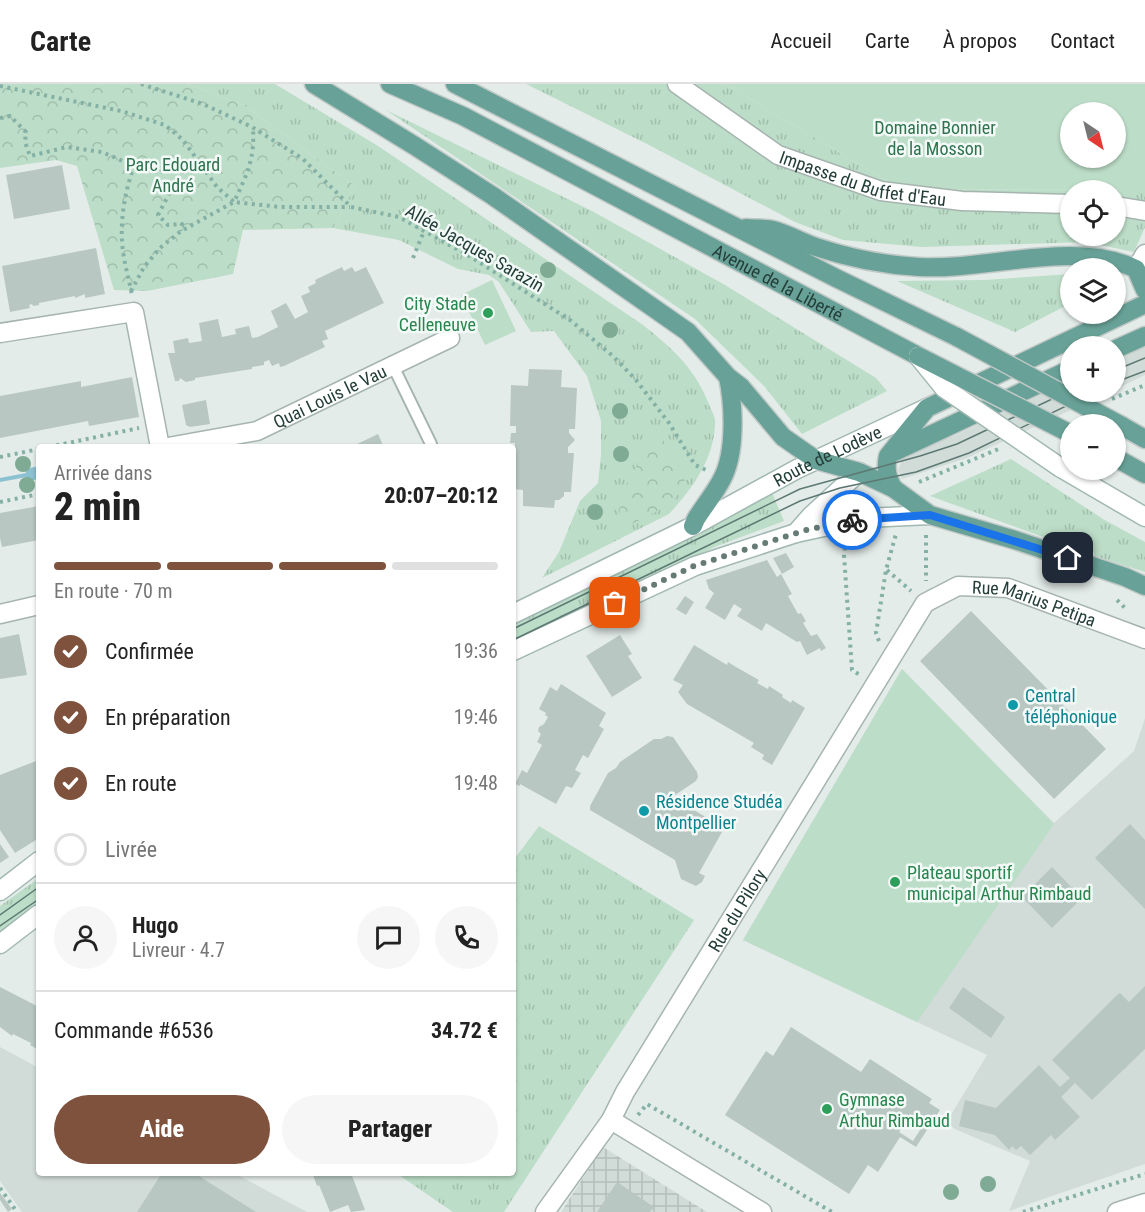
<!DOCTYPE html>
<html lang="fr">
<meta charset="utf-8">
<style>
body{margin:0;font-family:"Roboto Condensed",sans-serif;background:#f6f6f6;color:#222;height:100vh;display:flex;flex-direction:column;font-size:22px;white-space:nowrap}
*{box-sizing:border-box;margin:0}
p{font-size:20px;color:#767676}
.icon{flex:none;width:33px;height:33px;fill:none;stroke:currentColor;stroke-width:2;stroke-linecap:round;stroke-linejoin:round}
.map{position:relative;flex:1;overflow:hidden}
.side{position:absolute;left:36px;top:360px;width:480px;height:732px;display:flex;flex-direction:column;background:#fff;border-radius:6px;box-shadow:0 2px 4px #0004}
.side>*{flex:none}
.needle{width:39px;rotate:145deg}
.tools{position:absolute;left:1060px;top:18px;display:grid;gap:12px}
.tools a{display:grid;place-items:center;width:66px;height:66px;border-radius:50%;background:#fff;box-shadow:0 2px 4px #0004;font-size:30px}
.pin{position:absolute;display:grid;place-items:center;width:51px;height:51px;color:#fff;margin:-26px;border-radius:12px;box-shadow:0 3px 9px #0006}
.courier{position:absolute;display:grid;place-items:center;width:60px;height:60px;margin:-30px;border:4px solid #1a73e8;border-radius:50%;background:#fff;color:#222;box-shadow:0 2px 8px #0007}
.summary em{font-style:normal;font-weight:800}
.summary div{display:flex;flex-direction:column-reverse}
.summary{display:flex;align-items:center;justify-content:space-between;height:102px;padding:0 18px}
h1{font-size:39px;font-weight:800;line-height:45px}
.bar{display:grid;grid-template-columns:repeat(4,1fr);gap:9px 6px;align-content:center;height:72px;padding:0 18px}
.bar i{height:8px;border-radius:4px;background:#e0e0e0}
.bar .on{background:#7f523d}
.bar p{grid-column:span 4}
.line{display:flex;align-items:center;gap:15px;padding:0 18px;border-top:2px solid #e0e0e0}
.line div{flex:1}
.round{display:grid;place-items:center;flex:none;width:63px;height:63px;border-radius:32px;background:#f6f6f6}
ol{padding:0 18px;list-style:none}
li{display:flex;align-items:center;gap:18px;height:66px}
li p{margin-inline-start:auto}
li .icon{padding:6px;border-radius:50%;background:#7f523d;color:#fff;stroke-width:4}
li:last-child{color:#767676}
li i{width:33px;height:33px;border:3px solid #e0e0e0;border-radius:50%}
.button{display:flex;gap:12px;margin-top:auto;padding:12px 18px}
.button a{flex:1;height:69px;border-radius:36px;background:#7f523d;color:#fff;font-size:24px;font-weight:800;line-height:69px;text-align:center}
.button a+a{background:#f6f6f6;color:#222}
header{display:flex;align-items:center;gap:36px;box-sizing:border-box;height:84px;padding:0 30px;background:#fff;border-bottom:2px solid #e0e0e0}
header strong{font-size:28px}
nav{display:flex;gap:33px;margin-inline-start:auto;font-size:21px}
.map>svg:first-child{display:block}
.built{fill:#d1dcd8}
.industrial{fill:url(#industrial-grid)}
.grass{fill:url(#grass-tufts);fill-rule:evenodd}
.park{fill:url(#park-crowns)}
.garden{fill:#bcddc7;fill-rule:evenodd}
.water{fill:#8cc1d1}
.building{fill:#b8c7c2;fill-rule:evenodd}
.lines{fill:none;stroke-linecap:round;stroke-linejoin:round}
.service-casing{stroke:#a6b4b0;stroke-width:14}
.minor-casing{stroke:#a6b4b0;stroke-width:21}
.secondary-casing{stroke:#a1b8b2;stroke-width:21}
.primary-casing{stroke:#c1c9c7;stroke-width:21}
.path{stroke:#84b0a5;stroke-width:4;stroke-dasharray:3 4.5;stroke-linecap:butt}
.service{stroke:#fff;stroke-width:10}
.minor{stroke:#fff;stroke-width:18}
.secondary{stroke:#fff;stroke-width:18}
.primary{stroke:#68a197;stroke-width:18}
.tram{stroke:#5d7974;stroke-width:1.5}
.secondary-bridge-casing{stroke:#a1b8b2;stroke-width:21;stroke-linecap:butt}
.primary-bridge-casing{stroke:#c1c9c7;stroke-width:21;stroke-linecap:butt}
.secondary-bridge{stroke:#fff;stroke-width:18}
.primary-bridge{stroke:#68a197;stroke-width:18}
.tree{fill:#7faa94}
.done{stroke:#667b76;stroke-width:6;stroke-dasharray:0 10.8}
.route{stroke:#1a73e8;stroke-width:8}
.leisure-dot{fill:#2e9e5b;stroke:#f3f9f7;stroke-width:2}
.culture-dot{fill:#0f9aa8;stroke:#f3f9f7;stroke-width:2}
.labels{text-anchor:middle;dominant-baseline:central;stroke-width:5;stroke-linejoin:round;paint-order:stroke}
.park-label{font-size:18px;fill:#2d744e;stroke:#f3f9f7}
.street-label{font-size:18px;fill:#233e38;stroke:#f3f9f7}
.leisure-label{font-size:18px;fill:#27864d;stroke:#f3f9f7;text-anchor:start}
.culture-label{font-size:18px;fill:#0d838f;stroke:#f3f9f7;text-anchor:start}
</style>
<header>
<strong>Carte</strong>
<nav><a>Accueil</a><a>Carte</a><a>À propos</a><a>Contact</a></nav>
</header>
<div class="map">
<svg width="1145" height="1128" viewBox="0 0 1145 1128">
<defs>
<pattern id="industrial-grid" width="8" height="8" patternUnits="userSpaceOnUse" patternTransform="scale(1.5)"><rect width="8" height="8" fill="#d1dcd8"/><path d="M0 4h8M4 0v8" fill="none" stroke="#b3beba"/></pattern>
<pattern id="grass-tufts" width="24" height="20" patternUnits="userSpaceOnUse" patternTransform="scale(1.5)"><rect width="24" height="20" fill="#bcddc7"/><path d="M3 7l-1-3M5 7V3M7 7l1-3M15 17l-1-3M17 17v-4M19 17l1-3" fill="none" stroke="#a1bfac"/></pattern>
<pattern id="park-crowns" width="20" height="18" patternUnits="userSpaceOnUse" patternTransform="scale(1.5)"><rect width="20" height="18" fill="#bcddc7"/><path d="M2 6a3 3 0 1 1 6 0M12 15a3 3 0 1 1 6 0" fill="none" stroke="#a1bfac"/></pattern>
</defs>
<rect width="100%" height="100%" fill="#e3ece9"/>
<path class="built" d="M1141,264H1145V291L1116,305V276Z
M1071,297V308H1110L967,374L902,395L898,386L905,368L954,352Z
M902,585L1054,739L1134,667L1145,634V1080L1009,1127L1030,1077L957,1046L946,1039L987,971L743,856Z
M0,963L39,984V1089H234L307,1128H22L0,1097Z"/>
<path class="industrial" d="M603,1063L707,1128H561Z"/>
<path class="grass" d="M187,0H275L378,62L643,241C673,265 696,285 710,323C712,328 716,334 715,340C714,375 692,405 669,430L542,494L559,468L580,417L598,399L601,371V337L587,292L554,247L531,248L499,198L489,191L458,185L399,156L333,144L355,102L242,20Z
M526,0H725L902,106L1145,105V143L1134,168L1086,158L922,163L843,156L795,138L651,62ZM1071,106H1116V152H1071Z
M386,26L592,127L725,201L876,294L887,307L802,350L764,302L695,235Z
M1071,190V219L1015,248L897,197L984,196Z
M1011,375L1103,435L1145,458V488L1095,472L1090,460L1069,453L1057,458L930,412Z
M770,404L784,437L717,462L513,561V536Z
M539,742L694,836L504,1128H453L396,1089H513V777Z
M39,794V822L0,852V822Z"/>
<path class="park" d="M0,0H187L242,20L355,102L333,144L243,146L233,190L147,207L114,206L77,82L56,76L0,84Z
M657,346L686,394L672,419L630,441L618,436L623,406Z"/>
<path class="garden" d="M725,0H1145V105L902,106ZM1071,28H1116V74H1071Z
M492,196L516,247L485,261L461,211Z
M902,585L1054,740L917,938L743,856Z"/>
<path class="water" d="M39,382V395L28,397L27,393L0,398V394L26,389L25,385Z"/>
<path class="building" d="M62,81L70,125L14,135L6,91Z
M96,164L105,210L85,214V210L75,214V212L39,219V221L33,222L32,220L29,221L30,224L10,228L2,182Z
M342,183L344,187L352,183L355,188L366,183L384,219L325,247L328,255L322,257L325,263L284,282L280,283L279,279L272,282L269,276L264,278V281L252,283V285L195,294V296L186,298L180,294L179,297H175L168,269H175L173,257L188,254L189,259L202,257L199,239L218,235L222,253L236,250L235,245L249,242L252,254L258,253L278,243L271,227L286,219L295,235L308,228L301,212L310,208L308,203L316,199L315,196Z
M529,285L562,286L561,303L577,304L575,345H569V349L575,356L568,363V369H574L571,408H564V412L559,416H555L554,424L523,422V406L513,405V365H515V359H510L511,349H516V342H510L511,301L528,302Z
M132,293L139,333L89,342L88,337L0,354V312L81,297V303Z
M206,316L210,340L190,343L186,341L182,321Z
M378,350L383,361L380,363H351Z
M39,422V456L2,463L0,454V429Z
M786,469L794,483L782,490L773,474Z
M767,476L777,493L781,490L788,503L792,510L788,512L798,530L801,529L806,537L803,539L811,552L817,550L826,564L821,567L820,564L807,571L800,557L797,558L766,539L762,547L737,532L742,525L734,520L725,536L705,524L714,509L709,505L706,496Z
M685,512L694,518L686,531L676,525Z
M971,527L1106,665L1054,715L920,577Z
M19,550L27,591L0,595V554Z
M620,551L632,570L628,572L642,594L612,613L586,572Z
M694,561L727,581L728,578L736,583L759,596L757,599L768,605L769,602L783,611L782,613L791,619L792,616L805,624L772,681L762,675L764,671L751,663L754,659L687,620L678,608L683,601L673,596Z
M561,600L606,629L599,642L604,645L588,674L583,671L575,686L581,689L572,704L566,702L556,720L520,700V702L515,700L522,686L527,689L542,661L537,658L541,650L538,647L539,643L544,640L548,633L545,631L546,629L539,625L550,603L557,607Z
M667,652L673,653L697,688L698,693L696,697L672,713L719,741L722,748L699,789L705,792L702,798L696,802L681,795L675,776L590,726V722L608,689L616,684L620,678L654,655H661Z
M36,677L39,683V754L15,769L0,746V691Z
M1130,740L1145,756V825L1095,774Z
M0,760L9,773L0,779Z
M1052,783L1082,814L1052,844L1022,813Z
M1145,902V965L1092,1016L1075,999L1061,1013L1080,1033L1055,1056L1051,1051L1030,1071L1021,1062L1016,1066L1012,1062L1009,1066L995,1051L959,1042L965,1016L996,1024L1039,981L1060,1003L1070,994L1052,976L1117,911L1120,909L1129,918Z
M0,903L39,923V966L30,961L31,959L13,950L12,952L0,943Z
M963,903L1005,933L991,954L949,924Z
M791,943L861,988L870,975L932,1015L929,1019L940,1026L916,1063L900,1053L878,1088L868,1081L849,1110L725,1031L766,967L773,972ZM908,1034L922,1043L913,1057L899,1048Z
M162,1089H194L256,1128H137Z
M314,1089H351L365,1126L351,1128L348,1121L330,1128L319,1101L317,1102L313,1091Z
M617,1098L654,1123L650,1128H597Z
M0,1109L12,1125L8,1128L0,1116Z"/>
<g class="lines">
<defs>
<path id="service" d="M393,282L431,360"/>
<g id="minor">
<path id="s1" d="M677,0L778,71L881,107L962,117L1071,120"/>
<path d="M1116,122L1145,127"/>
<path d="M1136,185L1145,170"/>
<path d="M0,249L134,228L160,363"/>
<path id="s2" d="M168,363L257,347L450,254"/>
<path d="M0,530L39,521"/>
<path d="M611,1036L762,1128"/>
<path id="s3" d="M545,1128L611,1036L625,1008L925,519L958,502L1008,504L1145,555"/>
<path d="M1117,1128L1145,1119"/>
</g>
<g id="secondary">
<path d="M1061,384L1145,433"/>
<path d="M796,449L865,434L930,431"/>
<path id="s4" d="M513,530L693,442L797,385L927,324"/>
<path d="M513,567L695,482L796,449L811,432L859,388"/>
<path d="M0,807L39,777"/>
<path d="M0,860L39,830"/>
</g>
<g id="primary">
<path d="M314,0L415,62L493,112L688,248L728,293L741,303L783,353L816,376L859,388L893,404L930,431L1015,456L1125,493L1145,502"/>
<path id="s5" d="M390,0L463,32L918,272"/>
<path d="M455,0L836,194L957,253"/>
<path d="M746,144C755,145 765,144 773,146C788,150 801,158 816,163C849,174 884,181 919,183C987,187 1075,155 1136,185L1145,206"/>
<path d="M1116,265L1145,252"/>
<path d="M1122,342L1145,355"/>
<path d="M894,368L1071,285"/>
<path d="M1116,374L1145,390"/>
<path d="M893,404C887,393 885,384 888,372L927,324L1145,220"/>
<path d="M693,442L696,435C704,422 715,409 722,395C736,369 734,322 728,293"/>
</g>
</defs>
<use href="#service" class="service-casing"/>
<use href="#minor" class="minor-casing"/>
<use href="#secondary" class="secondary-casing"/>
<use href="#primary" class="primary-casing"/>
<path class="path" d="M141,0L203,20L252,43L303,75L351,123L399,133L471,173L570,236L614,273L636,296L669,339L695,381L706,386
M0,2L121,27L165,41L183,56L217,103L234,118C247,90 255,75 253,44
M0,34L10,32L26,48L25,58L30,72L67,63L102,68L134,82C123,113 118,147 125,179C127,190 130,200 132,211
M134,82L145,78H155L156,99L170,108L158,131L168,141L182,140L180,144L181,147
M413,174L424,147
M131,207L144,183L160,164L181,147L234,118L280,123H350
M1116,209L1123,205
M1112,315L1145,301
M49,363L139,344
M0,373L39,365
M919,398L1001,364
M0,418L39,410
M926,451V497
M846,456L844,471L852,586L860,591
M887,486L911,507
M1117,516L1127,526
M879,557L876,549L886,486L896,450
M638,1031L647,1020L832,1128
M0,1104L17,1128
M1023,1128L1145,1090"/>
<use href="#service" class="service"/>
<use href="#minor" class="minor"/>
<use href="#secondary" class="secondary"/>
<use href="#primary" class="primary"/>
<path class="tram" d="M1116,286L1145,274
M1116,298L1145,287
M513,545L800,405L920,372L957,360L1071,306
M513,556L800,417L840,404L916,388L969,369L1095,308
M0,831L39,803
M0,842L39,815"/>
<defs>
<path id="secondary-bridge" d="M918,272L944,304L1061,384"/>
<path id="primary-bridge" d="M957,253L1122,342
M918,272L1071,350"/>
</defs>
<use href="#secondary-bridge" class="secondary-bridge-casing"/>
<use href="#primary-bridge" class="primary-bridge-casing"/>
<use href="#secondary-bridge" class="secondary-bridge"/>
<use href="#primary-bridge" class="primary-bridge"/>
</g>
<g class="tree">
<circle cx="548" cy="186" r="8"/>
<circle cx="610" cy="246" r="8"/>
<circle cx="620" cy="327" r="8"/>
<circle cx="621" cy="370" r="8"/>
<circle cx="23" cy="380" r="8"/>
<circle cx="27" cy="401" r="8"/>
<circle cx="595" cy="428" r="8"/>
<circle cx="988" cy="1100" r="8"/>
<circle cx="951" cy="1108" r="8"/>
</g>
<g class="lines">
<path class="done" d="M615,519L694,482L806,446L852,436"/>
<path class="route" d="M852,436L930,431L1068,474"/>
</g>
<g class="leisure-dot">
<circle cx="488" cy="229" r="6"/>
<circle cx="895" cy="798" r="6"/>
<circle cx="827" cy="1025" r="6"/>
</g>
<g class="culture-dot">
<circle cx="1013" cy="621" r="6"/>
<circle cx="644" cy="727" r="6"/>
</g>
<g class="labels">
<g class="park-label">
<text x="935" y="43">Domaine Bonnier<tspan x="935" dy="21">de la Mosson</tspan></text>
<text x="173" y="80">Parc Edouard<tspan x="173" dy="21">André</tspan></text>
</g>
<g class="street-label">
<text stroke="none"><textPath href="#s1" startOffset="212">Impasse du Buffet d'Eau</textPath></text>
<text transform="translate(475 164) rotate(30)">Allée Jacques Sarazin</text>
<text stroke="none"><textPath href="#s5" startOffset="436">Avenue de la Liberté</textPath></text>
<text stroke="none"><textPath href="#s2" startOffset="171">Quai Louis le Vau</textPath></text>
<text stroke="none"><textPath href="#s4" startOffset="352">Route de Lodève</textPath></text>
<text stroke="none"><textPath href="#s3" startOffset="834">Rue Marius Petipa</textPath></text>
<text stroke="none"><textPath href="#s3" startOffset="358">Rue du Pilory</textPath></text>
</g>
<g class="leisure-label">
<text x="476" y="219" text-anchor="end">City Stade<tspan x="476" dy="21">Celleneuve</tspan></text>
<text x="907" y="788">Plateau sportif<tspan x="907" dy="21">municipal Arthur Rimbaud</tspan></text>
<text x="839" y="1015">Gymnase<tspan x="839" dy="21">Arthur Rimbaud</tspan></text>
</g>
<g class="culture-label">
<text x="1025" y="611">Central<tspan x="1025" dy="21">téléphonique</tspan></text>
<text x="656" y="717">Résidence Studéa<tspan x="656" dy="21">Montpellier</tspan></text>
</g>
</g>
</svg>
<div class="tools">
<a><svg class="needle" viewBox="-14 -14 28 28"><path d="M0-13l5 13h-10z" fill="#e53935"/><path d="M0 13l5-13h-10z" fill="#767676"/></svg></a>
<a><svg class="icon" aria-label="locate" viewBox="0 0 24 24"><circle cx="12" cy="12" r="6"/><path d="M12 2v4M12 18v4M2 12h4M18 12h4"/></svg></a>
<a><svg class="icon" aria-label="layers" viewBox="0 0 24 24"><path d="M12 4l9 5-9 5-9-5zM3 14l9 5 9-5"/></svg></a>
<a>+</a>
<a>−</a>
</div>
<div class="pin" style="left:615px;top:519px;background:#ea580c"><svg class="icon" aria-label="bag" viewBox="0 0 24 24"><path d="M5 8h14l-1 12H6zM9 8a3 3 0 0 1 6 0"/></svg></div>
<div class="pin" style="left:1068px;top:474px;background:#1f2937"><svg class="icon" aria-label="home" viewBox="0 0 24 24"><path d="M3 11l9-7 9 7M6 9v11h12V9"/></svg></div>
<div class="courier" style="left:852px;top:436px"><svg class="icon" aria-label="bike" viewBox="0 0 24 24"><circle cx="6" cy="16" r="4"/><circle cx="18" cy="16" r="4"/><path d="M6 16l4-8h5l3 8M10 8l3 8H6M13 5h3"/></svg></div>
<section class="side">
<div class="summary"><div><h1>2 min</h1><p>Arrivée dans</p></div><em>20:07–20:12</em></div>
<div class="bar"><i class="on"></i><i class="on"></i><i class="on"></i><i></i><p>En route · 70 m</p></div>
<ol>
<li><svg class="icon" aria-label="check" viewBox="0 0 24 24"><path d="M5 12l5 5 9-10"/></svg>Confirmée<p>19:36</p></li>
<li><svg class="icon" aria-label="check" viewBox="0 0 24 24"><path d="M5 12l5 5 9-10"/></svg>En préparation<p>19:46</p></li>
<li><svg class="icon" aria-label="check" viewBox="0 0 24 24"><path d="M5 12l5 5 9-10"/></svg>En route<p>19:48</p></li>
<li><i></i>Livrée</li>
</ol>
<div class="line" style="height:108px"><a class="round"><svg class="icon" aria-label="person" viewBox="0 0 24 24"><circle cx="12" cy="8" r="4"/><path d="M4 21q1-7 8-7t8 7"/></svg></a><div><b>Hugo</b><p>Livreur · 4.7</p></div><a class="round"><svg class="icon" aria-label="chat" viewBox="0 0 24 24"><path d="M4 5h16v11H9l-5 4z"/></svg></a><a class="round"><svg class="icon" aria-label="phone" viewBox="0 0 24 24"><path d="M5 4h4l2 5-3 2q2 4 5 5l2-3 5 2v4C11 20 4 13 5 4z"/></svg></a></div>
<div class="line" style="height:78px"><div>Commande #6536</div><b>34.72 €</b></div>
<div class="button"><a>Aide</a><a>Partager</a></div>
</section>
</div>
